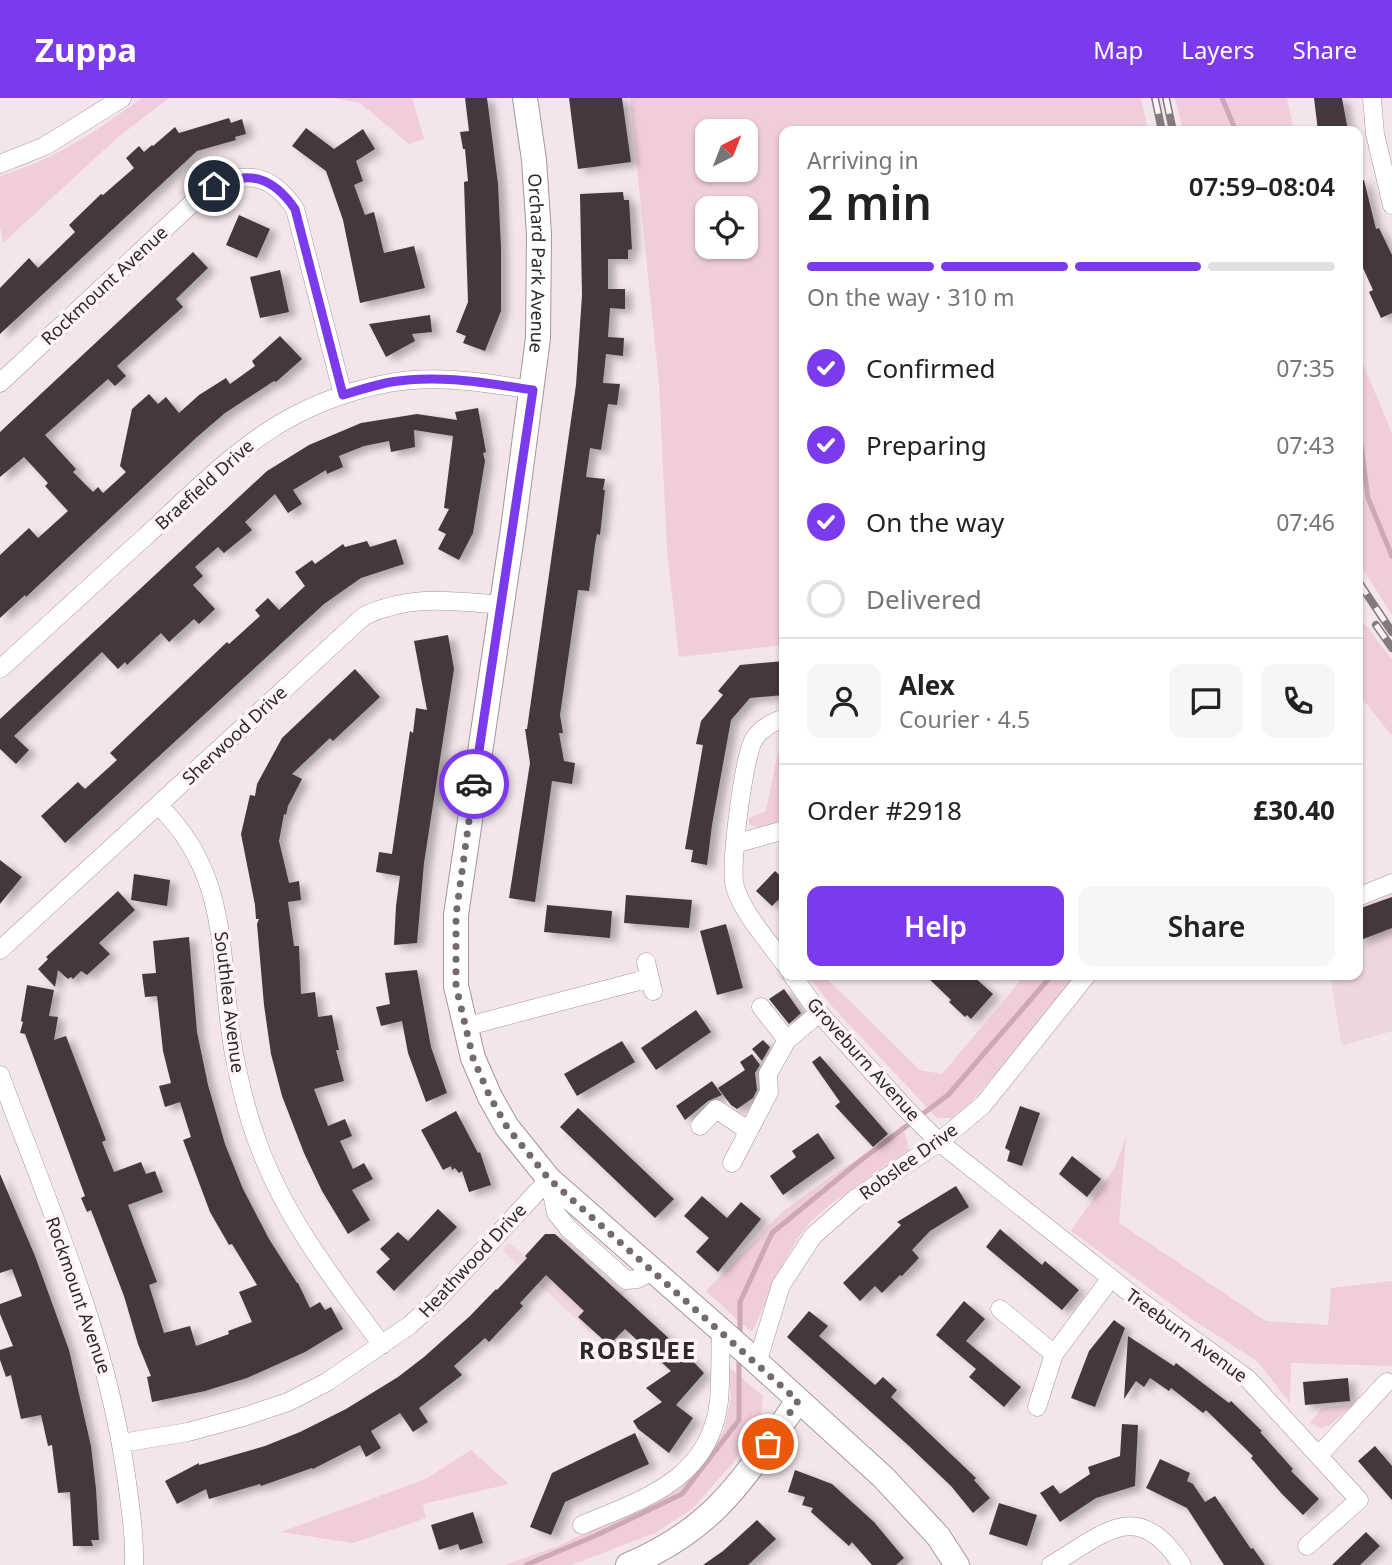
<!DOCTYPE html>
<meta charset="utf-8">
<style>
body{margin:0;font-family:"Noto Sans",sans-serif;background:#f6f6f6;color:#222;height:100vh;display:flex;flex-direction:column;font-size:26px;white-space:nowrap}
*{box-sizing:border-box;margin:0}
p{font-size:23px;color:#767676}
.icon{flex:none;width:38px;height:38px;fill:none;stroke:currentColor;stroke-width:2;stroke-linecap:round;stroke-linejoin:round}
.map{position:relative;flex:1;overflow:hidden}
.drawer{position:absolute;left:779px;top:28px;width:584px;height:854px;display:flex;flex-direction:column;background:#fff;border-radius:14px;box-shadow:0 2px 5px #0004}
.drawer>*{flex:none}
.needle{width:46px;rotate:42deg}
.fabs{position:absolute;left:695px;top:21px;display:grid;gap:14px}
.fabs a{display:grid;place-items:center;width:63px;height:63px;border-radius:14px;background:#fff;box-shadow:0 2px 5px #0004;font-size:35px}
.pin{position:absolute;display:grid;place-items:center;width:60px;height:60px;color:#fff;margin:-30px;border:4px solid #fff;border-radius:50%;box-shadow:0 2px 7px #0007}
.courier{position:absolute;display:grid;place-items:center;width:70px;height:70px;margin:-35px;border:5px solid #7c3aed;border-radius:50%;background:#fff;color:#222;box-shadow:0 2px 9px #0007}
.headline em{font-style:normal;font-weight:600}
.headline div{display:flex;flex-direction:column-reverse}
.headline{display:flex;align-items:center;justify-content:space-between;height:119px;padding:0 28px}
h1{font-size:46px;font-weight:600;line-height:52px}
.bar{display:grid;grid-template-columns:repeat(4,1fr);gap:10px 7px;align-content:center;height:84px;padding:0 28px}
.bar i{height:9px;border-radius:5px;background:#e0e0e0}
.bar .on{background:#7c3aed}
.bar p{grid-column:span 4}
.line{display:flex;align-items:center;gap:18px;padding:0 28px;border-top:2px solid #e0e0e0}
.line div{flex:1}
.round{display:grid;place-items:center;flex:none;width:74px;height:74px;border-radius:14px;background:#f6f6f6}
ol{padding:0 28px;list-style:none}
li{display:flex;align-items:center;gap:21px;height:77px}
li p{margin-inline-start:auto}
li .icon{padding:7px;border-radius:50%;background:#7c3aed;color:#fff;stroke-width:4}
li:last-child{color:#767676}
li i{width:38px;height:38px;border:4px solid #e0e0e0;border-radius:50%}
.primary-button{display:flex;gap:14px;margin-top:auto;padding:14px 28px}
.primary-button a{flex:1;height:80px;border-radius:14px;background:#7c3aed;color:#fff;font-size:28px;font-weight:600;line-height:80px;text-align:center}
.primary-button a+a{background:#f6f6f6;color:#222}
header{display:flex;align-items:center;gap:42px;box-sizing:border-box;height:98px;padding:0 35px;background:#7c3aed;color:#fff}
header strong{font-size:33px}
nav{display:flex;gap:38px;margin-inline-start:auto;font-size:24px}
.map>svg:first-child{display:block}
.built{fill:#edd6df}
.green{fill:#f0cdda;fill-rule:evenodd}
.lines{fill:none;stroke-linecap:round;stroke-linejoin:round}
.stream{stroke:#cda8b6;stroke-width:5}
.building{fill:#44393d;filter:url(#shadow)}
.street-casing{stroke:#a3969b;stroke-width:19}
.secondary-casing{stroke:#a3969b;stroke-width:26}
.street{stroke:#fff;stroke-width:18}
.secondary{stroke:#fff;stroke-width:24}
.rail-casing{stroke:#837a7e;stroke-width:8}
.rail{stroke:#fff3f7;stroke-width:5;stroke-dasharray:16;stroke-linecap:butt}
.done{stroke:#726a6d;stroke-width:7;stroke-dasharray:0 12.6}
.route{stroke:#7c3aed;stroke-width:9}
.labels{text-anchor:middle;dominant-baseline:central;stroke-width:7;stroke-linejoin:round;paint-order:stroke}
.street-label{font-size:18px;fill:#2d282a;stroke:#fff3f7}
.district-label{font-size:24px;font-weight:bold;letter-spacing:2px;fill:#2d282a;stroke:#fff3f7}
</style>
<header>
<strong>Zuppa</strong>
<nav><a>Map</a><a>Layers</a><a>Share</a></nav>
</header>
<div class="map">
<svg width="1392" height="1467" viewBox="0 0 1392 1467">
<defs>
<filter id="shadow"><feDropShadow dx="7" dy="4" stdDeviation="3.5" flood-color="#0004"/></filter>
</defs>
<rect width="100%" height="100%" fill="#f3e5ea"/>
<path class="built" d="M1392,794V933L1342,948L1330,877H1358V808Z
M555,1136L618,1194L629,1190L590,1234L502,1152L509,1145L525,1158Z"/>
<path class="green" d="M142,0H169L117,40L3,145L0,128V78C57,61 94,34 142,0Z
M333,0H412L424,41L409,46L360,5Z
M630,0H1141L1148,33H784V547L679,559L667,451L659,285ZM707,33H746V72H707ZM707,110H746V149H707Z
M1175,0H1287L1294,33H1183Z
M1358,254L1392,335V517L1358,463Z
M1358,517L1392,562V638L1358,595Z
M784,648V722L759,730L749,726V720L766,713L777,658Z
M807,877H823L920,972L942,976L1025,877H1075L1078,879L970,1005L952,1020H937L831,907Z
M904,1032L910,1055L905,1062C872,1081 828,1101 804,1132C781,1162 769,1199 753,1232L750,1233L706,1193L782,1114L830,1079Z
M1126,1039L1119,1125L1266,1223L1328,1227L1331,1190L1392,1183V1268L1291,1265L1290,1305L1257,1263L1190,1220L1071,1133L1115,1069Z
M728,1268L763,1298L761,1322L732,1366L692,1411L655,1435L571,1467H505L558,1448L679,1391L706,1360L724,1332L731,1300Z
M1354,1306L1330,1327L1321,1330L1310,1325L1322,1310Z
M471,1352L509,1386L423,1406L426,1420L353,1445L281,1434L426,1381Z"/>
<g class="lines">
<path class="stream" d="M1222,0L1236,33
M1358,341L1361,347L1368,400L1392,458
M1358,570L1360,568
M740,1237V1204L772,1135L861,1062L948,997L1052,877
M526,1467L597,1437L682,1396L739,1322V1261"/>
</g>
<path class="building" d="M465,0H487L498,86L501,150V213L485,253L463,245L466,238L456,234L468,204L464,84L468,83L465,51H463L460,34L469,33Z
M569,0H622L631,64L578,71Z
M1314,0H1342L1348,33H1318Z
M229,20L231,25L242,21L246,36L235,39L236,42L197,53L0,236V190L29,160L38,170L75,134L69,127L101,96L103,97L134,70L126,60L139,48L144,54L152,47L153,48L175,29L179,35Z
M306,30L334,51L363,31L375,51L356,63L363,83L354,87L365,117L374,114L384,155L414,148L425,190L360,205L343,122L326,73L292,48Z
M1364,82L1376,131L1379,130L1392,157V215L1381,220L1369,194L1373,192L1358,159V83Z
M623,94L624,102H629L632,151L628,152V161H608V191H625V211L610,210L608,239L624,240L623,258L606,256L603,285L620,286L617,307L608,306L601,352L590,350L586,379L605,381L603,392H605L600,437L597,436L595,447L589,493L578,492L560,617L563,635H559L564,663L575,665L572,686L552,683L535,804L509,800L530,665L525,631H527L576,287L582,197L580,96Z
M239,117L270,131L257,160L226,147Z
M193,154L208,170L176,201L183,209L117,268L126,278L115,288L108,281L45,337L76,371L73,374L93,394L98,389L103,395L126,374L120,368L132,311L149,296L158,306L166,299L179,315L199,297L226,280L230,286L255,268L252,263L280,238L302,261L276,284L274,283L225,315L197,339L26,499L25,497L0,520V457L29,430L38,440L68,413L45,388L48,385L24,359L0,379V334Z
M280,172L289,214L260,220L250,179Z
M430,217L432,234L412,236L415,243L386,259L369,226Z
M478,310L486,354L483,355L485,363L473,435L459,462L438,451L446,436L438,432L449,411L444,410L453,338L414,332L415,349L391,354L389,343L364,348L339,358L343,369L327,376L326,372L293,392L302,406L288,415L275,396L245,424L252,432L224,455L218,449L195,469L203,478L193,487L215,511L199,526L194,521L169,544L161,535L127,567L125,564L118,571L102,554L14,638L29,652L16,666L0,651V621L267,373L309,347L361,325L417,316L457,322L455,314Z
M396,441L404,466L361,480L324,506L65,745L41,718L78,684L85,691L117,662L110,655L227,544L229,546L260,518L255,512L268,500L279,512L305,488L295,474L312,462L315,466L343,446L345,449L367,443L370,449Z
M448,537L454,571L424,765L417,845L394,847L396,808L400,778L376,774L379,754L392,756L410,633L413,635L416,610L427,612L414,543Z
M784,563V597L750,600L731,622L712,727L707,767L691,764L693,752L685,751L703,647L696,646L701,623L723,597L718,593L740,567Z
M355,571L380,599L333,643L330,640L292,676L302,681L288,708L286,717L284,716L279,743L289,785L299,783L301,802L288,804L294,848H299L301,896L315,894L318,919L332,917L339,952H336L344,983L314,991L328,1028L345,1021L352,1038L340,1043L353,1071L364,1065L373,1081L352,1092L370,1122L348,1136L322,1093L304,1055L282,998L271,956L264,907L257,826L259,821H256L255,807L241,736L250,697L255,698L257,686L282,640Z
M0,762L22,779L0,806Z
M775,773L784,781V796L772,808L756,793Z
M134,776L170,782L167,808L131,802Z
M118,793L135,812L99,845L110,856L87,877L81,873L73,881L71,879L68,881L58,872L55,889L38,871L48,861L46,859Z
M626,797L692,802L689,830L624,825Z
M1392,799V830L1358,843V811Z
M547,807L612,813L610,840L544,834Z
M726,826L743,890L717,897L700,833Z
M189,839L197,934L208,987L225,1046L243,1091L269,1141L297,1185H298L310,1210L320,1204L325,1212L331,1209L343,1231L305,1254L247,1280L205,1293L152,1304L147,1279L151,1278L138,1246L124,1198L91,1112L87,1114L81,1100L85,1098L25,936L20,935L23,924L21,923L27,887L54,892L49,918L58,919L54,942L66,938L106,1042L102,1044L114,1074L141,1064L146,1076L155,1073L163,1094L128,1107L157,1184L149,1187L164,1235L190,1228L196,1248L229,1236L228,1233L252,1224L239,1194L257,1187L232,1146L229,1147L210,1114L183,1042L191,1039L180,1004L165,1009L159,988L171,985L163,953L157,898L145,899L142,876L156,875L153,843Z
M417,872L431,949L447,995L426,1004L408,955L402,923L381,928L376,909L390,906L385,875Z
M925,877H972L993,896L971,921L967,917L965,919L949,904L951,902Z
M784,891L801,915L789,926L769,901Z
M696,912L711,934L656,972L641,950Z
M763,942L770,949L762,963L752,951Z
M622,943L635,964L577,998L564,976Z
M752,956L760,967L755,975L757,992L753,1000L737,1011L731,1007L718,990L745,972L740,964Z
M820,958L888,1036L873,1049L835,1008L840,1004L812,964Z
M712,983L722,997L708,1003L685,1022L676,1008Z
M1020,1008L1040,1015L1022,1068L1007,1063L1010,1053L1005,1050Z
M578,1010L674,1101L655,1120L560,1029Z
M456,1013L478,1055L480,1054L491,1087L469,1094L462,1073L459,1075L455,1070L452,1072L451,1068L443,1072L421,1032Z
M818,1035L835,1060L783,1097L770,1078L796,1059L792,1053Z
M1072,1058L1101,1081L1087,1099L1059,1076Z
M0,1076L35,1158L69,1252L91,1348L96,1391L99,1442H91L93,1448H73L70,1394L58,1395L52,1347L48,1348L41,1317L21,1321L11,1277L6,1279L0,1262V1252L13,1248L0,1216V1206L22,1198L12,1171L0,1175Z
M956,1088L969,1109L930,1133L912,1152L919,1160L902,1178L900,1177L882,1195L875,1188L860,1203L843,1185L901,1127L897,1124Z
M702,1098L727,1120L741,1104L761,1121L718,1174L696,1154L709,1140L684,1118Z
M438,1111L457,1129L394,1193L376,1174L390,1161L380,1151L398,1134L408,1143Z
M1000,1131L1042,1167L1045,1163L1079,1192L1062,1212L986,1149Z
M545,1136H555L686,1256L704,1275L676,1307L693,1320L669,1355L638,1331L633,1323L662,1304L646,1290L671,1273L625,1231L609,1247L578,1219L584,1213L546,1177L520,1205L523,1208L489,1244L485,1240L454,1268L462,1277L419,1310L428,1324L413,1334L400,1315L371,1333L381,1350L366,1359L360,1347L313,1371L312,1370L261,1388L260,1386L209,1401L206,1391L177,1406L165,1383L199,1365V1367L265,1348L300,1334L346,1311L398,1279L424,1259L470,1218L496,1191L497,1192L527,1160L525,1158Z
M964,1203L985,1221L966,1243L1021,1289L1004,1309L969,1279L976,1271L936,1237Z
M809,1213L828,1228L819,1238L875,1287L883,1279L897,1292L891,1299L976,1380L974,1382L990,1400L973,1415L951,1388L908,1347L787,1239Z
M1114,1222L1125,1230L1095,1309L1071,1300L1089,1253Z
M1128,1238L1174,1268L1176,1265L1229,1305L1231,1303L1262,1333L1260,1334L1293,1371L1291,1373L1319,1401L1303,1417L1282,1396L1251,1360L1253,1358L1206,1312L1203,1315L1171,1290L1169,1293L1150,1280L1144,1289L1136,1283L1124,1301Z
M1348,1280L1350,1303L1305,1307L1303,1284Z
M1122,1326L1138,1327L1135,1388L1096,1400L1060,1424L1040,1395L1053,1387L1060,1396L1090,1376L1088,1369L1120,1358Z
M635,1335L649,1366L565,1404L551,1437L530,1429L552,1375Z
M1375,1348L1392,1368V1402L1358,1363Z
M1160,1361L1190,1375L1187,1383L1193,1386L1205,1404L1215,1398L1251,1451L1253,1450L1265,1467H1224L1187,1410L1146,1390Z
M795,1372L832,1386L874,1424L904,1460L896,1467H872L852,1444L849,1448L811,1414L813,1410L802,1407L805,1399L788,1394Z
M999,1405L1037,1417L1027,1448L989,1436Z
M473,1414L483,1445L460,1452L458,1446L439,1452L431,1427Z
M757,1422L776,1441L748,1467H703L723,1453Z
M1366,1434L1380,1448L1360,1467H1332Z"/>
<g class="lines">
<defs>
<path id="street" d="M1372,0L1375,36L1392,107
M0,66L45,48L122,0
M0,285L202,96C240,71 270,73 295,111L343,297
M0,571C49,527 97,482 146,438C225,365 277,306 389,285C437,276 486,285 533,292
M784,620C772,625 762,629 754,641C744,657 729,770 735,789C742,814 769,844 784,865
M158,707C234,780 217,864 234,956C240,987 248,1019 259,1048C286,1122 336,1185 382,1247
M735,746L784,732
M1358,799L1392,785
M0,852L364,518C411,496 452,503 502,507
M646,864L653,893
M792,877L819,915L905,1010L939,1044L1135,1199L1248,1281L1359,1402L1307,1448
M761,909L787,942
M464,929L650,880
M0,977C49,1108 106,1237 126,1377C130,1407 135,1437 134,1467
M700,1028L716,1011L749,1033
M732,1065L769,994L768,976L787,942L819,915
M549,1081L556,1115L568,1130L626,1182L637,1181L652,1173
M1000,1211L1054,1256
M757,1265L781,1187L813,1138L855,1101L939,1044L983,1007L1087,877
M1037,1309L1054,1256L1111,1180
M122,1345L188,1334L243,1319L288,1304L327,1284L410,1227L438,1201L549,1081
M1319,1357L1387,1284
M582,1427C643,1401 710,1382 719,1303C721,1280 720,1256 721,1232
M1051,1467C1104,1436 1138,1398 1182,1467"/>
<g id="secondary">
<path id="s1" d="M525,0L534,62L539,136L538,240L513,431L456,817V888L473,960L490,999L507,1029L549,1081L748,1256L883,1379L938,1438L957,1467"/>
<path d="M628,1467C717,1430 745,1378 798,1303"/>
</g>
</defs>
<use href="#street" class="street-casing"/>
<use href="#secondary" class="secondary-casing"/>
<use href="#street" class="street"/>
<use href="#secondary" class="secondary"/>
<defs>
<path id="rail" d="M1155,0L1162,33
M1166,0L1173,33
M1358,483L1392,534
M1376,527L1392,550"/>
</defs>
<use href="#rail" class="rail-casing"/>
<use href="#rail" class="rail"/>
</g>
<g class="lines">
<path class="done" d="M474,686L456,817V888L473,960L490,999L507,1029L549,1081L798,1303L768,1346"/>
<path class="route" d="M214,88C250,72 273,79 295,111L343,297C359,292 375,287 391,284C438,276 486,285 533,292L474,686"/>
</g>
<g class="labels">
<g class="street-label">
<text stroke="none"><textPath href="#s1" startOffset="166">Orchard Park Avenue</textPath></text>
<text transform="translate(104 187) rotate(-43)">Rockmount Avenue</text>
<text transform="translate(204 386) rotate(-42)">Braefield Drive</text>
<text transform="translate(234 637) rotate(-43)">Sherwood Drive</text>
<text transform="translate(230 904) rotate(83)">Southlea Avenue</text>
<text transform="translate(864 961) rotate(48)">Groveburn Avenue</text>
<text transform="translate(908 1063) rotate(-36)">Robslee Drive</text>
<text transform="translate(472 1162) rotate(-47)">Heathwood Drive</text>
<text transform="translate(79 1197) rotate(71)">Rockmount Avenue</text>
<text transform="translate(1187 1237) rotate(36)">Treeburn Avenue</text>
</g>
<g class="district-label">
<text x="638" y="1251">ROBSLEE</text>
</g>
</g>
</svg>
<div class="fabs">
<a><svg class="needle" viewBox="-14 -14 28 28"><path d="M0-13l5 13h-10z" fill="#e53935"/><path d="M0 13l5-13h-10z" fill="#767676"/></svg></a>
<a><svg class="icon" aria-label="locate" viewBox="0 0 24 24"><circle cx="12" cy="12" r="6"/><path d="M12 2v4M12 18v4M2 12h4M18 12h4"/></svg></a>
</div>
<div class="pin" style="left:768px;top:1346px;background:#ea580c"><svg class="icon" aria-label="bag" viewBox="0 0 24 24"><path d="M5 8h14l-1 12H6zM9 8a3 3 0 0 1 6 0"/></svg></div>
<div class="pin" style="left:214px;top:88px;background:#1f2937"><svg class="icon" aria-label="home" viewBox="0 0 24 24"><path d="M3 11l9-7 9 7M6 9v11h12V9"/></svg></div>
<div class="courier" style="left:474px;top:686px"><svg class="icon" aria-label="car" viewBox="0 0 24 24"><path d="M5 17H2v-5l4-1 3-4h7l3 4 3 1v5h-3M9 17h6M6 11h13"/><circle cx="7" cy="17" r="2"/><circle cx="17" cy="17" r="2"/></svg></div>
<section class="drawer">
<div class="headline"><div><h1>2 min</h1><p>Arriving in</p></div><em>07:59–08:04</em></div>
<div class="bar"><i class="on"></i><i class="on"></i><i class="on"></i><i></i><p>On the way · 310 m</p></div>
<ol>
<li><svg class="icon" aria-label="check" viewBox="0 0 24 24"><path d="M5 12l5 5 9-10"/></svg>Confirmed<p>07:35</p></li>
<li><svg class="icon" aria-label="check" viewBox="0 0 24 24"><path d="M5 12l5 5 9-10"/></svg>Preparing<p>07:43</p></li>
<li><svg class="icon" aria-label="check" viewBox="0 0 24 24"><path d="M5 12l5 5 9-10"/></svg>On the way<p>07:46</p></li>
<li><i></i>Delivered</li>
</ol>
<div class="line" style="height:126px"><a class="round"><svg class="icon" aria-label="person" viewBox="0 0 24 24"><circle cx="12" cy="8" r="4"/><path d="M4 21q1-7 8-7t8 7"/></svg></a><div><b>Alex</b><p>Courier · 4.5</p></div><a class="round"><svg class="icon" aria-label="chat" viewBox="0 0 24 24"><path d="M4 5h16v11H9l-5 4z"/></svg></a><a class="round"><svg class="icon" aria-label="phone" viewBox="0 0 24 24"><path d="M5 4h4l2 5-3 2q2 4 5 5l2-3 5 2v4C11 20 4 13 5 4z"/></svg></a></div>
<div class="line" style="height:91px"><div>Order #2918</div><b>£30.40</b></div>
<div class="primary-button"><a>Help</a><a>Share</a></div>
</section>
</div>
